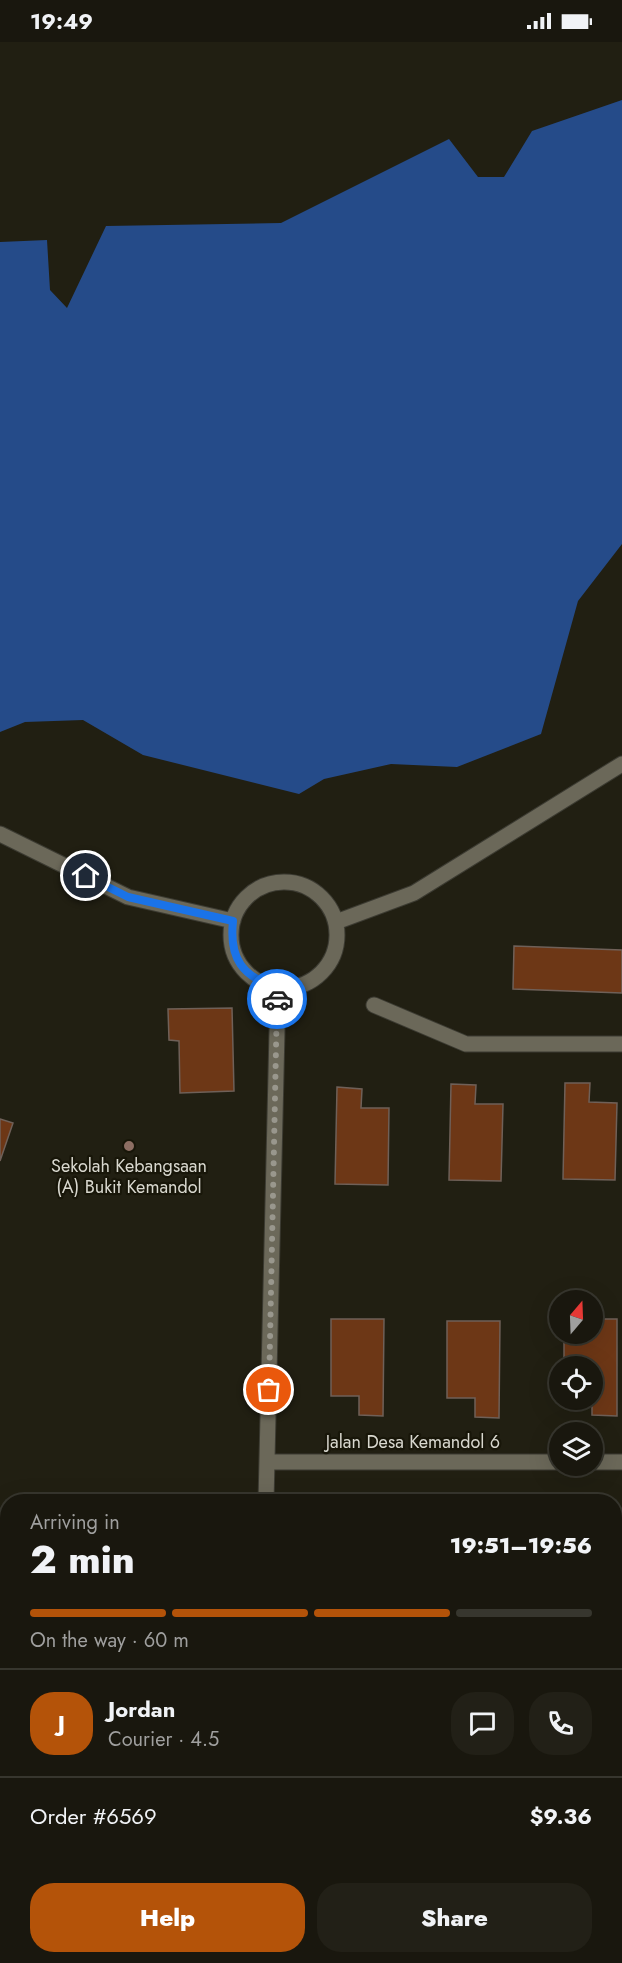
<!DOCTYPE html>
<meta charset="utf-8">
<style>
body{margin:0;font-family:Jost,sans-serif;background:#222017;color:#f1f3f6;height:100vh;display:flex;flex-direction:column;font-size:22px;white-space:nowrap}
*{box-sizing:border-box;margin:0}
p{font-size:20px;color:#9f9f9e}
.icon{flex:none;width:33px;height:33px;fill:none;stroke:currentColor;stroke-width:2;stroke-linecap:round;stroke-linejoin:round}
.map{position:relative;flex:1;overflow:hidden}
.sheet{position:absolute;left:0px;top:1452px;width:622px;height:470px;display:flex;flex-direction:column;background:#19170e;border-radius:24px 24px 0 0;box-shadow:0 6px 24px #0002,0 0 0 2px #37362e}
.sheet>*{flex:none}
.needle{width:39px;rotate:19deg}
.buttons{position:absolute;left:549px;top:1248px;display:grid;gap:12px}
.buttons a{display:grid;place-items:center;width:54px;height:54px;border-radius:50%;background:#19170e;box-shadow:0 6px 24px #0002,0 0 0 2px #37362e;font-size:30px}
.pin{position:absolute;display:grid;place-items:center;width:51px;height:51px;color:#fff;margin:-26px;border:3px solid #fff;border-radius:50%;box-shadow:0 2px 6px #0007}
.courier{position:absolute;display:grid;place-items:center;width:60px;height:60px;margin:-30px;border:4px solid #1a73e8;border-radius:50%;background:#fff;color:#222;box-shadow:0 2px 8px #0007}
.head em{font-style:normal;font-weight:800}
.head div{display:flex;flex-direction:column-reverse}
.head{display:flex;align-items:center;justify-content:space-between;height:102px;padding:0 30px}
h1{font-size:39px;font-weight:800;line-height:45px}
.bar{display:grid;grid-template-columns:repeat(4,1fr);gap:9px 6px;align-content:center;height:72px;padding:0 30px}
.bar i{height:8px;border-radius:4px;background:#37362e}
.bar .selected{background:#b45309}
.bar p{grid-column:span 4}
.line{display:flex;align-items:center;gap:15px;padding:0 30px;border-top:2px solid #37362e}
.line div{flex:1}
.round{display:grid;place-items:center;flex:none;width:63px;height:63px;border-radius:24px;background:#222017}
.primary-button{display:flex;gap:12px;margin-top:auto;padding:12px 30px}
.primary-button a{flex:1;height:69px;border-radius:24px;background:#b45309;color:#fff;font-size:24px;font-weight:800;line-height:69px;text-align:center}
.primary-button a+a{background:#222017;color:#f1f3f6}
.status{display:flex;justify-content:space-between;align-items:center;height:42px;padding:0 30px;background:#19170e;direction:ltr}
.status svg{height:16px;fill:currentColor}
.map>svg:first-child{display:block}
.water{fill:#254b89}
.building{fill:#6d3716;stroke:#6f6058;stroke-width:1.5}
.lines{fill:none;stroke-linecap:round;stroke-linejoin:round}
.street-casing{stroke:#3c3b32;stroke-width:17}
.street{stroke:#6b6859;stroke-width:15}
.done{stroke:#99978d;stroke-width:6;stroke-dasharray:0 10.8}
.route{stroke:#1a73e8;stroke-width:8}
.education-dot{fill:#8d6e63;stroke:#181609;stroke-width:2}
.labels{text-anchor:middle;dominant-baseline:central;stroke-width:4.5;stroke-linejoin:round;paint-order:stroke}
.poi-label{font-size:18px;fill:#d9d8cf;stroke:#181609}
.street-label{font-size:18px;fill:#d9d8cf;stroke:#181609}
</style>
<div class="status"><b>19:49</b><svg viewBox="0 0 49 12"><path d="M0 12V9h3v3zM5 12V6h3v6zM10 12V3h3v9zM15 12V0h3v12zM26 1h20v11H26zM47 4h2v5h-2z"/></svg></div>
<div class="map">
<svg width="622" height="1921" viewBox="0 0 622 1921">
<rect width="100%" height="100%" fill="#211f12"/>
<path class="water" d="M622,58V502L578,559L541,692L457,725L391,722L324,737L299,752L143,713L83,678L25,680L0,690V200L47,198L50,248L67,266L106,184L281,181L449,97L478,135H504L532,89Z"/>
<path class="building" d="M514,904L622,908V951L513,947Z
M232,966L234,1049L180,1051L179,999L169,998L168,967Z
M565,1041H590L589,1060L617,1061L615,1138L563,1137Z
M451,1042L476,1043L475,1062H503L501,1139L449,1138Z
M337,1045L362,1047L361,1066H389L388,1143L335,1142Z
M0,1077L13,1081L0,1119Z
M331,1277H384L383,1374L359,1373V1354H331Z
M592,1277H617V1374L592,1373V1324H564V1292H592Z
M447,1279H500L499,1376L475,1375V1356H447Z
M9,1914H62L63,1921H10Z
M123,1914H176V1921H123Z
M319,1914H372V1921H319Z
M431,1914H484V1921H431Z
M551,1914H603V1921H550Z"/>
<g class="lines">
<defs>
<path id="street" d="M0,792L128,855L233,879
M231 893a53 53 0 1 1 106 0a53 53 0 1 1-106 0Z
M336,880L414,851L622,722
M374,963L466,1002H622
M267,1420H560
M592,1420H622
M266,1460L278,946
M615,1837H622
M0,1843L8,1842
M253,1921L254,1914"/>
</defs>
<use href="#street" class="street-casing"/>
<use href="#street" class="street"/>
</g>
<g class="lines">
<path class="done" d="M269,1348L277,957"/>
<path class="route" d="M86,834L128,855L233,879C229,916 242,935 278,946L277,957"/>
</g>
<circle class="education-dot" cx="129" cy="1104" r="6"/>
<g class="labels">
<g class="poi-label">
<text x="129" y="1124">Sekolah Kebangsaan<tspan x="129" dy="21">(A) Bukit Kemandol</tspan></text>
</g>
<g class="street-label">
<text x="413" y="1400">Jalan Desa Kemandol 6</text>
</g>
</g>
</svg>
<div class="buttons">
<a><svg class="needle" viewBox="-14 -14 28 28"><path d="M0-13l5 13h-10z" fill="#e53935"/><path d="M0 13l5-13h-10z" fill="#9f9f9e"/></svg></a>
<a><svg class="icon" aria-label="locate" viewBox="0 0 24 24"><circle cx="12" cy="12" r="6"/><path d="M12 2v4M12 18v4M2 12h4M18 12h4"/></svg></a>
<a><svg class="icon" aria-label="layers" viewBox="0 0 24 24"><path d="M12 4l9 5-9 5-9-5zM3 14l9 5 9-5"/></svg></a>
</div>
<div class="pin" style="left:269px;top:1348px;background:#ea580c"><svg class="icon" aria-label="bag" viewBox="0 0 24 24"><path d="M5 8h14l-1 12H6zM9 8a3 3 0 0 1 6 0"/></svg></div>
<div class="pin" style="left:86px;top:834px;background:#1f2937"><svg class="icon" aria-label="home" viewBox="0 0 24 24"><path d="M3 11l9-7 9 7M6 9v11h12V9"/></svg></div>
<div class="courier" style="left:277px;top:957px"><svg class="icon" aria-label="car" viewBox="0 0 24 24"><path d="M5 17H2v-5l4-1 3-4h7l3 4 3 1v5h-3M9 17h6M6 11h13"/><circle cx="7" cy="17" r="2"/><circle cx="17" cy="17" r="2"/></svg></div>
<section class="sheet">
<div class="head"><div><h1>2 min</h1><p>Arriving in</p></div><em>19:51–19:56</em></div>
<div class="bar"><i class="selected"></i><i class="selected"></i><i class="selected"></i><i></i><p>On the way · 60 m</p></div>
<div class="line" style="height:108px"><b class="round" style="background:#b45309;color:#fff">J</b><div><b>Jordan</b><p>Courier · 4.5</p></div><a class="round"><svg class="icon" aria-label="chat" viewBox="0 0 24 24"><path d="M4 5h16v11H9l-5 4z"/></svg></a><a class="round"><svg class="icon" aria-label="phone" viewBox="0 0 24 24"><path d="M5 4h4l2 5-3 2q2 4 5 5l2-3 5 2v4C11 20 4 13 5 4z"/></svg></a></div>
<div class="line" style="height:78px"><div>Order #6569</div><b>$9.36</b></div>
<div class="primary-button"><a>Help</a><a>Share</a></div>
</section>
</div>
